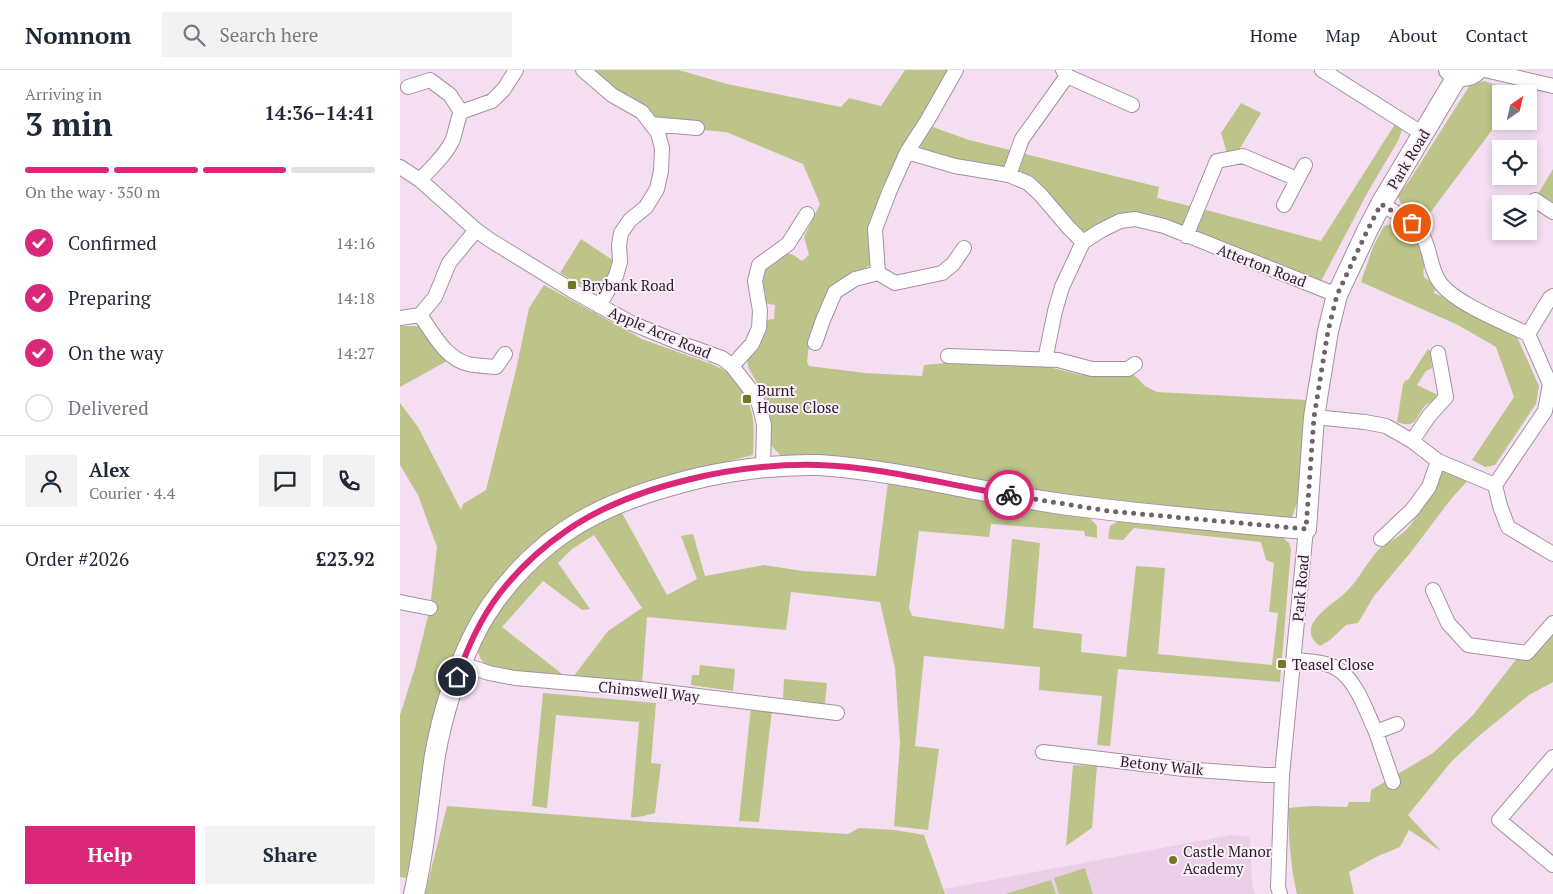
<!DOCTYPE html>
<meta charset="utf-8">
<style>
body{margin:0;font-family:"PT Serif",serif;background:#f2f2f3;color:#1f2937;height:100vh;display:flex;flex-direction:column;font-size:19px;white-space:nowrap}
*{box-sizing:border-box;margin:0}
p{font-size:16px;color:#747a83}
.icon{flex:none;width:28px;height:28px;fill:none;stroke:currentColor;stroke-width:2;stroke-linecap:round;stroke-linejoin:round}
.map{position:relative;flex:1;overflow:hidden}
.sheet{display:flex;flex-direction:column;background:#fff;width:400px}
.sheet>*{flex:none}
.needle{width:32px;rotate:34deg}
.buttons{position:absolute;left:1092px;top:15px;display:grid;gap:10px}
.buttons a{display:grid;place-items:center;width:45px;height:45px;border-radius:0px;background:#fff;box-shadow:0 2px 8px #0003;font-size:25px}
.pin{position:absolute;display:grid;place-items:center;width:42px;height:42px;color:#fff;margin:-21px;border:2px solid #fff;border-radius:50%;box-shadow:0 1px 5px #0007}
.courier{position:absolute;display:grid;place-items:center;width:50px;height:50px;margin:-25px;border:4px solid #db2777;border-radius:50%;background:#fff;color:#222;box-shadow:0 1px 6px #0007}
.summary em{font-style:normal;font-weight:600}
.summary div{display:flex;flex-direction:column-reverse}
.summary{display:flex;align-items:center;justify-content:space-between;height:85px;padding:0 25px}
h1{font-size:32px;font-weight:600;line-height:38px}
.bar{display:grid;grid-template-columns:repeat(4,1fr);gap:8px 5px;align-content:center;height:60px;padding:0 25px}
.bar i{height:6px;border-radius:4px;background:#e0e1e3}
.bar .active{background:#db2777}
.bar p{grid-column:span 4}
.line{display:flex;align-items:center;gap:12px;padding:0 25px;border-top:1px solid #e0e1e3}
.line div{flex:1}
.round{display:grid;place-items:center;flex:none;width:52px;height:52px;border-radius:0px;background:#f2f2f3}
ol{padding:0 25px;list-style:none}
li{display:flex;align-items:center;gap:15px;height:55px}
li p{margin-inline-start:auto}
li .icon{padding:5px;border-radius:50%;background:#db2777;color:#fff;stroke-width:4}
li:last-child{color:#747a83}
li i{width:28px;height:28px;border:2px solid #e0e1e3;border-radius:50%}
.cta{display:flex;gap:10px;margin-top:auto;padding:10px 25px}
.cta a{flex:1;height:58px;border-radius:0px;background:#db2777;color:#fff;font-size:20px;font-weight:600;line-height:58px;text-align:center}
.cta a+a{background:#f2f2f3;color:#1f2937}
header{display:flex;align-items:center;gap:30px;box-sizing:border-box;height:70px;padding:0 25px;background:#fff;border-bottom:1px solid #e0e1e3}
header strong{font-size:24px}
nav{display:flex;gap:28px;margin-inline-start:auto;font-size:18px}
.search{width:350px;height:45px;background:#f2f2f3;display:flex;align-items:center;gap:12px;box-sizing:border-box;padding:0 18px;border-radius:0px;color:#747a83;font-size:19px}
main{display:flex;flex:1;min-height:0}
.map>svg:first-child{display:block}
.built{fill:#ebcee7}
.green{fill:#bdc489}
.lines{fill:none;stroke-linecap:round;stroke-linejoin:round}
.street-casing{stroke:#a590a2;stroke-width:16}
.secondary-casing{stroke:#a590a2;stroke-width:22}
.street{stroke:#fff;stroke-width:14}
.secondary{stroke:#fff;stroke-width:20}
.done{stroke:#6f626d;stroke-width:5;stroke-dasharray:0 9}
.route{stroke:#db2777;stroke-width:6}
.poi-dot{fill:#717822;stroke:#fceefb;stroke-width:2}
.labels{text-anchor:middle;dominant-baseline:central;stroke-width:4;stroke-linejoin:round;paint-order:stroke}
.street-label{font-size:15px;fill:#271f26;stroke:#fceefb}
.poi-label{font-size:15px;fill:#271f26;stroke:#fceefb;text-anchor:start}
</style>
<header>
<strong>Nomnom</strong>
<div class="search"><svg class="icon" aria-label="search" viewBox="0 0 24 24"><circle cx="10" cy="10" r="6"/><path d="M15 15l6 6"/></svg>Search here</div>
<nav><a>Home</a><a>Map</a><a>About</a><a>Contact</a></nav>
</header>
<main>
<section class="sheet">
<div class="summary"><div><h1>3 min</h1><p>Arriving in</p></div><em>14:36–14:41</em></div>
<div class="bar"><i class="active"></i><i class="active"></i><i class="active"></i><i></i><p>On the way · 350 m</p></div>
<ol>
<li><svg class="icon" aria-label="check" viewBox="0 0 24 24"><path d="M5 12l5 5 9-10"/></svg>Confirmed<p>14:16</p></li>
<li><svg class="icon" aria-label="check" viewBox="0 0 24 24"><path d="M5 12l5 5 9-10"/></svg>Preparing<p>14:18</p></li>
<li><svg class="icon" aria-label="check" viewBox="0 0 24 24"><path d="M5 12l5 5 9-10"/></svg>On the way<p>14:27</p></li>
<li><i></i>Delivered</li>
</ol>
<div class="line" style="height:90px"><a class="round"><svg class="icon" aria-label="person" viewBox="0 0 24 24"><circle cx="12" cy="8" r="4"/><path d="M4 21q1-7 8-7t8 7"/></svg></a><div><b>Alex</b><p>Courier · 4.4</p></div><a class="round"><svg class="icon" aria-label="chat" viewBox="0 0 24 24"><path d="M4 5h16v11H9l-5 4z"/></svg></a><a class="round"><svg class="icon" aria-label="phone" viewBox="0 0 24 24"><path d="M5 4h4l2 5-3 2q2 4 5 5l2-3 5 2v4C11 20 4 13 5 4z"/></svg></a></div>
<div class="line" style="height:65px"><div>Order #2026</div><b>£23.92</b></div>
<div class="cta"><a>Help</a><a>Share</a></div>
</section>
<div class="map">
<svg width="1153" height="824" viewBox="0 0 1153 824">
<rect width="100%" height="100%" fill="#f5def2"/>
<path class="built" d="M831,765L850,767L852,814L855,824H546L544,819Z"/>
<path class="green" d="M180,0H279L327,14L441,37L449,28L481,36L505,0H556L503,80L481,120L485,122L471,194L430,222L409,274L407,292L409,296L465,303L522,306L524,295L546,293L640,295L682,305L731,302L745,316L757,322L907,330L897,433L892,447L881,450L748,440L382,387L369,373L368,332L349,299L347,290L366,250L374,249L375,235L364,233V226L366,224L361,216L364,201L368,194L387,184H392L402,191L409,185L404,167L420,134L403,94L326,62L302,60L247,52Z
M1084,11L1120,22L1119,24H1101V48L1030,143H1010L1000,132L998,126L1011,108L1070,15Z
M841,33L861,43L836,85L828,86L821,63Z
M995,54L1002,60L998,71L969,120L920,213L765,150L747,145L732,144L684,162L677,160L635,111L620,101L606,98H586L522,80L519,74L527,55L569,70L759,117L757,128L810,141L921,171Z
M1153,99V134L1151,136L1138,124Z
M992,154C1005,161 1024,170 1025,187C1026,193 1022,199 1024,207L1032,213L1035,219L1034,223L1054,232L1117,267L1139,316L1136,334L1095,395L1085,397L1072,390L1114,327L1096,277L1058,255L961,212L973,177L984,156Z
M181,169L214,191L213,201L202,221L195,223L160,203Z
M144,215L242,269L314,295L329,303L345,321L343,323C356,341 354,364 353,385L235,415L189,436L98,514L66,559L54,591L6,808L0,807V645L15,598L30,538L37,477L18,425L0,395V333L18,357L61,440L63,434L86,420L116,300L129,238Z
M0,256H22L47,291L0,317Z
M1028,279L1030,281L1032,298L1026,301L1017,315L1038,325L1039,327C1035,331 1029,332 1025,336C1014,349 1017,359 997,352L1003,314L1006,310H1008Z
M1044,400L1069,409L1051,429L1011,482L974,526L958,553L946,555L930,570L920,576C912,571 908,562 913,553C921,539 938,531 949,519C960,507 968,491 979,479C988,471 999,468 1007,459C1022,442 1029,418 1044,400Z
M488,412L688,446L697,456V468L685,466L684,461L591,454L589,467L519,461L509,538L512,546L604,559L612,469L640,473L633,558L682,564L681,582L726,587L736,496L765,498L758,584L872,595L878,543L869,542L874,493L866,490L861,472L734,458L723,470L708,469L710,456L723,449L880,465L889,473L891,479L880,612L718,599L710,676L697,675L702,626L639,620L640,597L524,586L515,676L539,679L528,760L494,756L500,673L495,598L480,532L391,522L386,560L247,547L242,613L173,607L208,561L242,538L194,465L172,479L158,493L190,539L182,540L143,511L102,557L161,603L160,606C143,604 93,604 83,592C78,586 76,576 79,570C82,562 90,555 94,548C119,515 144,488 178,465C191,455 207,448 221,441L267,525L297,509L281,466L293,464L305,506L364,495L403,501L476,506Z
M1153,560V612L1129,625L1080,665L1051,692L1008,745L1041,781L1009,760L1000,777L978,786L949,802L954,824H897C890,795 889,767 888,738L911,736L947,737L949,732H970L971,720L1033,683L1073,645L1118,587Z
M300,595L335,599L333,621L291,615L292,605H299Z
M384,609L427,613L425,634L383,628Z
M143,623L256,633L251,693L261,694L255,743C246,745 240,748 231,747L239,652L156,645L147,738L132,736Z
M351,637L372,640L359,752L339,751Z
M673,695L697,696L692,758L666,776Z
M47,736L252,752L448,764L459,758L495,760L524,765L545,824H25Z
M685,798L693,824H659L654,808Z
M651,810L656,824H605Z"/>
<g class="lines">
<defs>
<path id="street" d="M183,0L212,25L242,42L258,63L262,78L261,101L257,119L246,137L230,150L221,163L219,175L220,192L216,206L199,236
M922,0L1023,64
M1085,0L1153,16
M667,6L732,35
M8,17L30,10L50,25L61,42
M251,54L297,58
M507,82L527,51L556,0
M0,97L20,110L76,160L90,170L173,221L231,253L280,273L322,288L332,296L350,319L359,334L364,355L363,396
M609,105L622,69L667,6L663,0
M20,110C31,98 46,85 53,69C56,60 57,51 61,42L92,31L104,19L116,0
M1135,130L1153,142
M981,134C996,143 1014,151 1023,167C1031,181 1030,201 1041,214C1057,234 1103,252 1128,264L1150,228L1153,226
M884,135L905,95
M786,166L817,91L843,86L897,109
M478,203L475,159L490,120L507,82L555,96L609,105L628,113L640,124L669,158L683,172
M20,245C33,263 45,288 68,294C77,296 87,296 96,297L105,284
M0,248L20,245L35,227L49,193L76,160
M415,273L423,250L435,222L455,209L478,203L495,213L542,203L553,194L564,178
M548,286L658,290L692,299H728L735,294
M645,290L655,241L662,217L683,172L700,161L720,151L735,149L764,156L937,225
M332,296L352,274L359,258L360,241L355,211L359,195L388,174L407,144
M914,347L965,352L986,356L1012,371L1038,391L1095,415L1145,341L1150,314L1128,264
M1012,371L1029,346L1046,327L1038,283
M1095,415L1100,436L1108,457L1153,484
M981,469L1012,440L1029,417L1038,391
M1033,520L1048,553L1068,575L1127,583L1153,553
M0,532L30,538
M894,590C906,591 920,591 932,596C955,605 966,641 976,662L997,654
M62,594L89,603L115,608L241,619L437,643
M976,662L993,712
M643,682L784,699L865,705H882
M1153,687L1099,750L1153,795
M880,824L878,817L882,705L906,459"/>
<path id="secondary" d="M1049,0C1058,8 1069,8 1077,0
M14,824C25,778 28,732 35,685C42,646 55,605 72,569C96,518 143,470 193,445C227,427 265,416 303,407C341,399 379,394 419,395C454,397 489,403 523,409C567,418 611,426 655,433C696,439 737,443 777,447C820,451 863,456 906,459L914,347L928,261L937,225L968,159L981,134L1058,5"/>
</defs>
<use href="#street" class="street-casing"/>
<use href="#secondary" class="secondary-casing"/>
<use href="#street" class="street"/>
<use href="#secondary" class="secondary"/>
</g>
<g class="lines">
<path class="done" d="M609,425L708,441L906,459L914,347L928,261L937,225L968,159L981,134L1012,153"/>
<path class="route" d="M57,607C68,577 80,549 100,523C118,500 141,478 166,461C232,415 338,393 418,395C483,397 546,415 609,425"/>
</g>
<g class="poi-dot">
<rect x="167" y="210" width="10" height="10" rx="2.5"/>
<rect x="342" y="324" width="10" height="10" rx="2.5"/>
<rect x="877" y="589" width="10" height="10" rx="2.5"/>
<circle cx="773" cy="790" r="5"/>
</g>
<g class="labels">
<g class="street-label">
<text transform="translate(1008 89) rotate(-59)">Park Road</text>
<text transform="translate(862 195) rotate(21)">Atterton Road</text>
<text transform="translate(260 262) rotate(23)">Apple Acre Road</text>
<text transform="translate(900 518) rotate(-85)">Park Road</text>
<text transform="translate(249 621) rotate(6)">Chimswell Way</text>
<text transform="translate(762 695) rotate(6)">Betony Walk</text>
</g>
<g class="poi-label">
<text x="182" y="215">Brybank Road</text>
<text x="357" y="320">Burnt<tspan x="357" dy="17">House Close</tspan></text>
<text x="892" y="594">Teasel Close</text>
<text x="783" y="781">Castle Manor<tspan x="783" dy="17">Academy</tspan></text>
</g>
</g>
</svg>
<div class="buttons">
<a><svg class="needle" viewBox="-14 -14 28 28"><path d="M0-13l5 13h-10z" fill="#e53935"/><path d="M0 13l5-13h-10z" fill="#747a83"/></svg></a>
<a><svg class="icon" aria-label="locate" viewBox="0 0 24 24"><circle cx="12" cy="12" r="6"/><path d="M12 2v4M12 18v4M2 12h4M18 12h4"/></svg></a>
<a><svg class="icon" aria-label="layers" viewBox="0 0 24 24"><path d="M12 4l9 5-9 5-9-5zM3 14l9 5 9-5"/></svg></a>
</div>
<div class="pin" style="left:1012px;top:153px;background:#ea580c"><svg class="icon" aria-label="bag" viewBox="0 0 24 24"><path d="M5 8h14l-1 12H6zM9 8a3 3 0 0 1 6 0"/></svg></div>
<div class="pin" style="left:57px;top:607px;background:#1f2937"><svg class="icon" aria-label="home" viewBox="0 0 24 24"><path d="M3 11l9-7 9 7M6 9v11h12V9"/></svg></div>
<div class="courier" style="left:609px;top:425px"><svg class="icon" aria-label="bike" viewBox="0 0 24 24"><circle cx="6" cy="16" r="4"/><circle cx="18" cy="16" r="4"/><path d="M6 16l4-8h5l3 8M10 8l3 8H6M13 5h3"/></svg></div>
</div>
</main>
